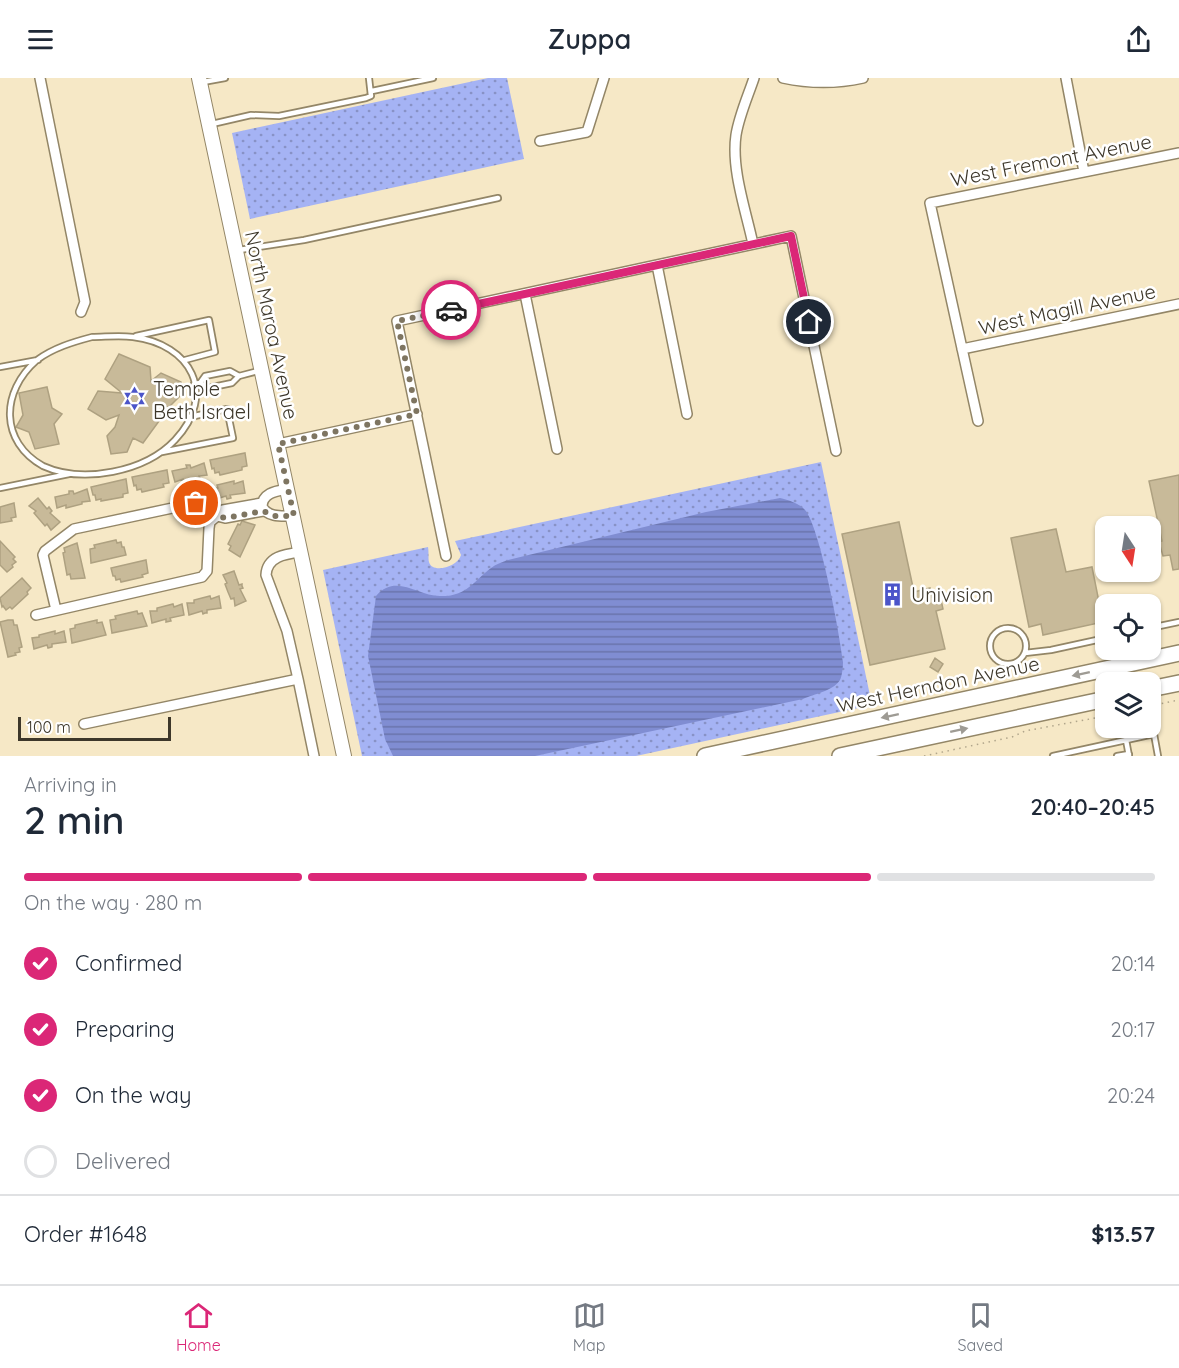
<!DOCTYPE html>
<meta charset="utf-8">
<style>
body{margin:0;font-family:Quicksand,sans-serif;background:#f6f6f7;color:#1f2937;height:100vh;display:flex;flex-direction:column;font-size:22px;white-space:nowrap}
*{box-sizing:border-box;margin:0}
p{font-size:20px;color:#747a83}
.icon{flex:none;width:33px;height:33px;fill:none;stroke:currentColor;stroke-width:2;stroke-linecap:round;stroke-linejoin:round}
.map{position:relative;height:678px;overflow:hidden}
.details{display:flex;flex-direction:column;background:#fff;flex:1}
.details>*{flex:none}
.needle{width:39px;rotate:168deg}
.fabs{position:absolute;left:1095px;top:438px;display:grid;gap:12px}
.fabs a{display:grid;place-items:center;width:66px;height:66px;border-radius:12px;background:#fff;box-shadow:0 2px 4px #0004;font-size:30px}
.scale{position:absolute;left:18px;bottom:15px;width:153px;box-sizing:border-box;padding-left:6px;border:3px solid #3d372a;border-top:0;font-size:16px;line-height:21px;white-space:nowrap;color:#3d372a;-webkit-text-stroke:4px #fff;paint-order:stroke}
.pin{position:absolute;display:grid;place-items:center;width:51px;height:51px;color:#fff;margin:-26px;border:3px solid #fff;border-radius:50%;box-shadow:0 2px 6px #0007}
.courier{position:absolute;display:grid;place-items:center;width:60px;height:60px;margin:-30px;border:4px solid #db2777;border-radius:50%;background:#fff;color:#222;box-shadow:0 2px 8px #0007}
.head em{font-style:normal;font-weight:600}
.head div{display:flex;flex-direction:column-reverse}
.head{display:flex;align-items:center;justify-content:space-between;height:102px;padding:0 24px}
h1{font-size:39px;font-weight:600;line-height:45px}
.bar{display:grid;grid-template-columns:repeat(4,1fr);gap:9px 6px;align-content:center;height:72px;padding:0 24px}
.bar i{height:8px;border-radius:4px;background:#e0e1e3}
.bar .selected{background:#db2777}
.bar p{grid-column:span 4}
.line{display:flex;align-items:center;gap:15px;padding:0 24px;border-top:2px solid #e0e1e3}
.line div{flex:1}
ol{padding:0 24px;list-style:none}
li{display:flex;align-items:center;gap:18px;height:66px}
li p{margin-inline-start:auto}
li .icon{padding:6px;border-radius:50%;background:#db2777;color:#fff;stroke-width:4}
li:last-child{color:#747a83}
li i{width:33px;height:33px;border:3px solid #e0e1e3;border-radius:50%}
header{display:flex;justify-content:space-between;align-items:center;height:78px;padding:0 24px;background:#fff;font-size:27px;font-weight:600}
.menu{display:flex;justify-content:space-around;align-items:center;height:84px;border-top:2px solid #e0e1e3;background:#fff;font-size:16px;color:#747a83}
.menu a{display:grid;justify-items:center;gap:3px}
.menu .selected{color:#db2777}
.map>svg:first-child{display:block}
.grass{fill:url(#grass-dots)}
.water{fill:url(#water-rules)}
.building{fill:#c8ba99;stroke:#aea181;stroke-width:1.5}
.lines{fill:none;stroke-linecap:round;stroke-linejoin:round}
.service-casing{stroke:#938667;stroke-width:8}
.minor-casing{stroke:#938667;stroke-width:12}
.secondary-casing{stroke:#938667;stroke-width:16}
.primary-casing{stroke:#938667;stroke-width:18}
.path{stroke:#b0a58b;stroke-width:1.5;stroke-dasharray:1.5 4.5;stroke-linecap:butt}
.service{stroke:#fff;stroke-width:4.5}
.minor{stroke:#fff;stroke-width:9}
.secondary{stroke:#fff;stroke-width:14}
.primary{stroke:#fff;stroke-width:15}
.oneway{fill:#9e9b94}
.done{stroke:#7e7561;stroke-width:6;stroke-dasharray:0 10.8}
.route{stroke:#db2777;stroke-width:8}
.labels{text-anchor:middle;dominant-baseline:central;stroke-width:5;stroke-linejoin:round;paint-order:stroke}
.street-label{font-size:20px;fill:#3d372a;stroke:#fff}
.poi-label{font-size:20px;fill:#3d372a;stroke:#fff;text-anchor:start}
</style>
<header><svg class="icon" aria-label="menu" viewBox="0 0 24 24"><path d="M4 6h16M4 12h16M4 18h16"/></svg>Zuppa<svg class="icon" aria-label="share" viewBox="0 0 24 24"><path d="M12 15V3M7 8l5-5 5 5M5 13v7h14v-7"/></svg></header>
<div class="map">
<svg width="1179" height="678" viewBox="0 0 1179 678">
<defs>
<pattern id="grass-dots" width="8" height="8" patternUnits="userSpaceOnUse" patternTransform="scale(1.5)"><rect width="8" height="8" fill="#a5b3f4"/><path d="M2 2h.1M6 6h.1" fill="none" stroke="#8892c6" stroke-width="1.8" stroke-linecap="round"/></pattern>
<pattern id="water-rules" width="6" height="5" patternUnits="userSpaceOnUse" patternTransform="scale(1.5)"><rect width="6" height="5" fill="#808dd2"/><path d="M0 2.5h6" fill="none" stroke="#6a74ab"/></pattern>
</defs>
<rect width="100%" height="100%" fill="#f6e8c6"/>
<path class="grass" d="M488,0H507L524,81L250,141L232,55Z
M821,384L872,627L636,678H362L323,492L428,469C429,474 428,481 429,484C432,496 458,489 461,477L455,463Z"/>
<path class="water" d="M780,420C788,422 799,425 805,432C820,449 840,557 843,584C843,589 842,598 840,602C833,613 814,616 803,621L535,678H393L385,661L368,578L376,518C396,495 417,518 440,518C466,519 473,504 491,490C496,486 503,484 508,482L706,434Z"/>
<path class="building" d="M119,276L150,289L151,303L161,295L181,304L183,315L169,329L154,327L162,339L143,365L133,360L127,374L111,376L107,358L115,349L119,337L106,342L88,331L98,313L122,315L105,301Z
M47,309L52,330L62,336L54,346L59,366L35,371L29,354L16,349L23,337L19,315Z
M245,375L247,388L242,389V392L220,397L219,394L215,395L214,390L212,391L210,382Z
M204,385L207,397L199,398L200,400L183,404V401L175,404L172,393L187,390L186,387H190L191,390Z
M167,392L169,405L163,406L164,409L142,414L141,411L137,412L136,407L134,408L132,399Z
M1179,397V491L1173,492L1170,477L1163,478L1159,464L1162,463L1149,403Z
M126,401L128,415L123,416V419L101,423V421L96,422L95,417H93L91,409Z
M234,403V406L243,403L245,415L230,417L231,420L227,421L226,418L213,422L210,410H218L217,407Z
M87,411L90,423L82,424V426L66,430V427L57,430L55,419L69,416V413H73L74,416Z
M38,420L47,431L49,429L52,433L50,435L60,444L51,452L47,446L45,448L34,435L36,433L29,428Z
M14,425L16,439L11,440L12,443L0,445V429Z
M242,443L255,447L240,479L229,472L231,468L228,466L238,446L240,447Z
M899,444L914,514L930,510L932,519L940,517L943,531L936,533L945,571L870,587L842,456Z
M1056,451L1066,494L1092,489L1103,544L1043,557L1041,546L1029,549L1011,460Z
M116,462L117,465L121,464L122,469H124L126,477L91,485L90,471L95,470L94,467Z
M0,463L15,479L13,481L16,484L12,487L13,489L7,494L0,487Z
M77,465L85,500L71,501L70,496L67,497L63,475L65,474L64,470Z
M146,482L148,495L142,497L143,499L121,504L120,501L116,502L115,498H113L111,490Z
M234,493L239,507L242,506V508L243,510L240,511L246,523L235,528L234,520L231,521L228,514L225,506L227,505L223,497Z
M22,500L31,510L27,514L28,516L12,531L10,529L6,532L3,528L2,529L0,520Z
M210,518L211,521L219,518L221,530L207,532V535H205L203,536L202,533L189,537L187,525H194V522Z
M173,526L174,529L182,526L184,537L170,540L171,543L166,544V541L152,545L150,533H157V530Z
M137,533L138,536L142,535L147,548L112,555L110,542L116,541L115,538Z
M8,542H13L14,547H17L22,569L19,570L20,574L15,575L16,577L8,579L0,544Z
M97,542V545L102,544L106,557L72,565L70,551L75,550V547Z
M55,553V556L64,553L66,564L52,566V569L48,570L47,567L34,571L32,560L39,559V557Z
M935,580L943,586L938,594L930,589Z"/>
<g class="lines">
<defs>
<path id="service" d="M203,4L225,0
M372,13L433,0
M212,46L251,37L279,38L366,20L371,18L369,0
M239,172L304,162L498,120
M136,258L209,242L215,274L185,282
M92,259C105,259 119,257 133,259C191,266 218,316 175,362C145,394 83,406 43,388C0,364 0,314 37,282C53,270 73,264 92,259Z
M0,289L38,282
M200,305L205,298L230,293L239,298
M194,306L200,305L208,310L232,305L239,298L258,293
M162,374L233,360L227,331L190,339
M0,410L69,396
M990 568a18 18 0 1 1 36 0a18 18 0 1 1-36 0Z
M1150,550L1179,544
M1025,575L1051,572L1106,560
M1126,662L1129,678
M1053,678L1154,656L1158,678
M1117,678L1129,676"/>
<path id="minor" d="M40,0L85,224L81,234
M783,0C811,6 836,6 863,0
M1066,0L1084,94
M540,63L587,54L604,0
M753,166C746,133 731,91 736,57C739,38 748,18 754,0
M657,187L687,336
M525,216L557,371
M962,271L1179,226
M978,343L930,125L1179,75
M278,366L417,336
M287,411C276,413 262,415 262,429C269,440 282,438 293,438
M262,425L223,432L219,434L217,438L225,440L263,433
M446,478L397,243L791,158L836,373
M36,537L202,499L207,493L209,450L210,444L217,438L205,426L196,425L74,451L45,473L43,477L56,532
M298,601L314,678
M84,646L298,601L287,553L266,497C267,478 286,476 301,474"/>
<path id="secondary" d="M199,0L344,678"/>
<path id="primary" d="M1150,611L1179,605
M705,678L1179,575
M840,678L1106,621"/>
</defs>
<use href="#service" class="service-casing"/>
<use href="#minor" class="minor-casing"/>
<use href="#secondary" class="secondary-casing"/>
<use href="#primary" class="primary-casing"/>
<path class="path" d="M1150,628L1179,622
M924,678L1012,659L1025,653L1106,638"/>
<use href="#service" class="service"/>
<use href="#minor" class="minor"/>
<use href="#secondary" class="secondary"/>
<use href="#primary" class="primary"/>
</g>
<defs><path id="oneway-solid" d="M-6-.8H1V-3.2L6.5 0L1 3.2V.8H-6Z" transform="scale(1.5)"/></defs>
<g class="oneway">
<use href="#oneway-solid" transform="translate(1081 596) rotate(168)"/>
<use href="#oneway-solid" transform="translate(890 638) rotate(168)"/>
<use href="#oneway-solid" transform="translate(959 652) rotate(-12)"/>
</g>
<g class="lines">
<path class="done" d="M196,425L205,426L217,438L225,440L263,433L274,438H294L278,366L417,336L397,243L451,232"/>
<path class="route" d="M451,232L791,158L809,244"/>
</g>
<defs>
<symbol id="synagogue-bare" viewBox="-9 -9 18 18"><path d="M0-6.5L5.6 3.2H-5.6ZM0 6.5L5.6-3.2H-5.6Z" fill="#4b54c9" stroke="#fff" stroke-width="2.5" paint-order="stroke"/></symbol>
<symbol id="building-bare" viewBox="-9 -9 18 18"><path d="M-4-6H4V6H1V3H-1V6H-4ZM-2.5-4.3h1.7v1.8h-1.7ZM.8-4.3h1.7v1.8H.8ZM-2.5-1h1.7V.8h-1.7ZM.8-1h1.7V.8H.8Z" fill="#4b54c9" stroke="#fff" stroke-width="2.5" paint-order="stroke"/></symbol>
</defs>
<g fill-rule="evenodd">
<use href="#synagogue-bare" x="118" y="304" width="33" height="33"/>
<use href="#building-bare" x="876" y="500" width="33" height="33"/>
</g>
<g class="labels">
<g class="street-label">
<text transform="translate(1051 82) rotate(-11)">West Fremont Avenue</text>
<text transform="translate(1067 231) rotate(-12)">West Magill Avenue</text>
<text transform="translate(272 247) rotate(78)">North Maroa Avenue</text>
<text transform="translate(938 606) rotate(-12)">West Herndon Avenue</text>
</g>
<g class="poi-label">
<text x="153" y="310">Temple<tspan x="153" dy="23">Beth Israel</tspan></text>
<text x="911" y="516">Univision</text>
</g>
</g>
</svg>
<div class="fabs">
<a><svg class="needle" viewBox="-14 -14 28 28"><path d="M0-13l5 13h-10z" fill="#e53935"/><path d="M0 13l5-13h-10z" fill="#747a83"/></svg></a>
<a><svg class="icon" aria-label="locate" viewBox="0 0 24 24"><circle cx="12" cy="12" r="6"/><path d="M12 2v4M12 18v4M2 12h4M18 12h4"/></svg></a>
<a><svg class="icon" aria-label="layers" viewBox="0 0 24 24"><path d="M12 4l9 5-9 5-9-5zM3 14l9 5 9-5"/></svg></a>
</div>
<div class="scale">100 m</div>
<div class="pin" style="left:196px;top:425px;background:#ea580c"><svg class="icon" aria-label="bag" viewBox="0 0 24 24"><path d="M5 8h14l-1 12H6zM9 8a3 3 0 0 1 6 0"/></svg></div>
<div class="pin" style="left:809px;top:244px;background:#1f2937"><svg class="icon" aria-label="home" viewBox="0 0 24 24"><path d="M3 11l9-7 9 7M6 9v11h12V9"/></svg></div>
<div class="courier" style="left:451px;top:232px"><svg class="icon" aria-label="car" viewBox="0 0 24 24"><path d="M5 17H2v-5l4-1 3-4h7l3 4 3 1v5h-3M9 17h6M6 11h13"/><circle cx="7" cy="17" r="2"/><circle cx="17" cy="17" r="2"/></svg></div>
</div>
<section class="details">
<div class="head"><div><h1>2 min</h1><p>Arriving in</p></div><em>20:40–20:45</em></div>
<div class="bar"><i class="selected"></i><i class="selected"></i><i class="selected"></i><i></i><p>On the way · 280 m</p></div>
<ol>
<li><svg class="icon" aria-label="check" viewBox="0 0 24 24"><path d="M5 12l5 5 9-10"/></svg>Confirmed<p>20:14</p></li>
<li><svg class="icon" aria-label="check" viewBox="0 0 24 24"><path d="M5 12l5 5 9-10"/></svg>Preparing<p>20:17</p></li>
<li><svg class="icon" aria-label="check" viewBox="0 0 24 24"><path d="M5 12l5 5 9-10"/></svg>On the way<p>20:24</p></li>
<li><i></i>Delivered</li>
</ol>
<div class="line" style="height:78px"><div>Order #1648</div><b>$13.57</b></div>
</section>
<nav class="menu">
<a class="selected"><svg class="icon" aria-label="home" viewBox="0 0 24 24"><path d="M3 11l9-7 9 7M6 9v11h12V9"/></svg>Home</a>
<a><svg class="icon" aria-label="map" viewBox="0 0 24 24"><path d="M3 6l6-2 6 2 6-2v14l-6 2-6-2-6 2zM9 4v14M15 6v14"/></svg>Map</a>
<a><svg class="icon" aria-label="saved" viewBox="0 0 24 24"><path d="M7 4h10v16l-5-4-5 4z"/></svg>Saved</a>
</nav>
